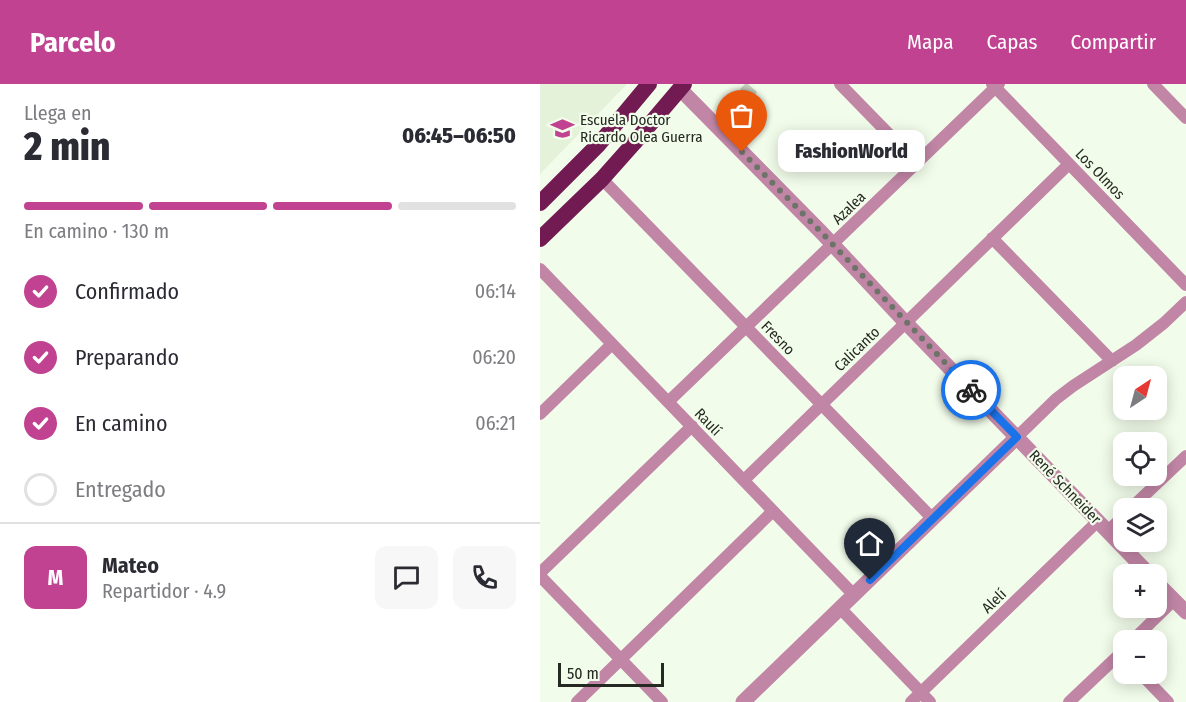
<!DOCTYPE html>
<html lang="es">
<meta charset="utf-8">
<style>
body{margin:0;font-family:"Fira Sans Condensed",sans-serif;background:#f7f7f7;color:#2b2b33;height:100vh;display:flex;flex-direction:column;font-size:22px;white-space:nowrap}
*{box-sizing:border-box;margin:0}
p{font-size:20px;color:#7c7c81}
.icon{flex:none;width:33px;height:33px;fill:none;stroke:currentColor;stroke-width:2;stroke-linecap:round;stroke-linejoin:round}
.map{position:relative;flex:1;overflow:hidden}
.panel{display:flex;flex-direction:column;background:#fff;width:540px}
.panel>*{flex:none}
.needle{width:39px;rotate:36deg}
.buttons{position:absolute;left:573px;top:282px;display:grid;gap:12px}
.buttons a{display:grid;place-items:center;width:54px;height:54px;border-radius:12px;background:#fff;box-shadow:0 3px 15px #0003;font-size:30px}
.scale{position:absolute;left:18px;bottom:15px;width:106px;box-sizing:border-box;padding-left:6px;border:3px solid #252922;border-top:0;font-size:16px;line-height:21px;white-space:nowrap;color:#252922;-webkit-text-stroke:4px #f2fcea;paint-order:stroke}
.pin{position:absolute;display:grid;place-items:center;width:51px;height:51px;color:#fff;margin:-62px -26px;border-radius:50% 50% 50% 0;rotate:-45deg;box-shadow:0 0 6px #0007}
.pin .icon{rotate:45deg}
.courier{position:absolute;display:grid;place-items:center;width:60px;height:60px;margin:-30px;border:4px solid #1a73e8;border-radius:50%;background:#fff;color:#222;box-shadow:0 2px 8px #0007}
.bubble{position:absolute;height:42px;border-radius:12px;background:#fff;box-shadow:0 3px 15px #0003;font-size:20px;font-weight:800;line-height:42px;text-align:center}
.summary em{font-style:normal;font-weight:800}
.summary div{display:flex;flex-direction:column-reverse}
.summary{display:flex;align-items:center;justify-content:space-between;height:102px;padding:0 24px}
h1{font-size:39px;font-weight:800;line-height:45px}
.bar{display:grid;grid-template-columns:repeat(4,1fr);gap:9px 6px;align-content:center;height:72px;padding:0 24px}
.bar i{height:8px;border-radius:4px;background:#e1e1e2}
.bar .current{background:#c04290}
.bar p{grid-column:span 4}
.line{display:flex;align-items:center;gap:15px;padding:0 24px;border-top:2px solid #e1e1e2}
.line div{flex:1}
.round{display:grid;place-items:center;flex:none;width:63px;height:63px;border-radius:12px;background:#f7f7f7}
ol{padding:0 24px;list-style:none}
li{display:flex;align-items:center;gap:18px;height:66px}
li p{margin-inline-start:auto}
li .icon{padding:6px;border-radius:50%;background:#c04290;color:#fff;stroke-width:4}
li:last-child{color:#7c7c81}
li i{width:33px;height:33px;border:3px solid #e1e1e2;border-radius:50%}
header{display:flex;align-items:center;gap:36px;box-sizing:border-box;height:84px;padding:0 30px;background:#c04290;color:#fff}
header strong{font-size:28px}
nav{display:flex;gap:33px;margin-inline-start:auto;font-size:21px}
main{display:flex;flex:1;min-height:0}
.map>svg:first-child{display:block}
.built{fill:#e5f2da}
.building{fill:#c8d1c1}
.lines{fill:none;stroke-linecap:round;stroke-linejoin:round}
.minor{stroke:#c186a6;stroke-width:12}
.tertiary{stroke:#c186a6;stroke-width:15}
.trunk{stroke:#721b52;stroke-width:16}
.done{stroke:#6d7368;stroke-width:6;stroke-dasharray:0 10.8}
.route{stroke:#1a73e8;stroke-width:8}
.labels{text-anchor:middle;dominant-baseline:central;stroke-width:4.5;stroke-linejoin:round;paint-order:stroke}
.poi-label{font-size:15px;fill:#252922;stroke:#f2fcea;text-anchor:start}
.street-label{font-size:15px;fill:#252922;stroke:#f2fcea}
</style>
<header>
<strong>Parcelo</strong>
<nav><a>Mapa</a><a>Capas</a><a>Compartir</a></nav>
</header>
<main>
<section class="panel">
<div class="summary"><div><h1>2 min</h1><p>Llega en</p></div><em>06:45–06:50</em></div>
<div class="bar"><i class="current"></i><i class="current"></i><i class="current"></i><i></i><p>En camino · 130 m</p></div>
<ol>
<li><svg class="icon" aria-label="check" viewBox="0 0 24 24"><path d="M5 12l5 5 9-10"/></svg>Confirmado<p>06:14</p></li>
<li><svg class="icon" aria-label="check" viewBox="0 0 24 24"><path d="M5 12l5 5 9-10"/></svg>Preparando<p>06:20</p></li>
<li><svg class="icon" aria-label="check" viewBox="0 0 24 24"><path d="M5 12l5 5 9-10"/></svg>En camino<p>06:21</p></li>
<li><i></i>Entregado</li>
</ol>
<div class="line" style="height:108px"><b class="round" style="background:#c04290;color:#fff">M</b><div><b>Mateo</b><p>Repartidor · 4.9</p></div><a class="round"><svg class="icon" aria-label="chat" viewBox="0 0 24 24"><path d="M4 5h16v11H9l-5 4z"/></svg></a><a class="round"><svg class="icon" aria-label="phone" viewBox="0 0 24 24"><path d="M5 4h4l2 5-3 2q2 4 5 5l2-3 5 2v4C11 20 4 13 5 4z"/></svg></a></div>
</section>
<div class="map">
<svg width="646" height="618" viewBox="0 0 646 618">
<rect width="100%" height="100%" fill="#f2fcea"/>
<path class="built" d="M0,0H87L0,90Z"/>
<path class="building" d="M205,0H208L217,8L211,15L200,5Z"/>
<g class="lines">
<path class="minor" d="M300,0L377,79
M452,0L646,201
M613,0L646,34
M62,95L393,435
M452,154L572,277
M0,185L314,511
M128,318L459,0
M0,330L72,260
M477,353L516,315L533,302L596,261L624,239L646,218
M204,396L529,80
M591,424L646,372
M568,447L584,432
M0,489L152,342
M0,492L122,618
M300,524L390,618
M593,556L634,516
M601,590L628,618
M37,618L233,427
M371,618L558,437
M529,618L584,566"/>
<path class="tertiary" d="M140,5L282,149L366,239L609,490
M616,498L646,528
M203,618L477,353"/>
<path class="trunk" d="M0,119L59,60L109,0
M0,155L62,95L94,59L144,0"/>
</g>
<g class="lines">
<path class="done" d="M202,68L282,149L431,306"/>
<path class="route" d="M330,496L477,353L431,306"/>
</g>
<defs>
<symbol id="school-bare" viewBox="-9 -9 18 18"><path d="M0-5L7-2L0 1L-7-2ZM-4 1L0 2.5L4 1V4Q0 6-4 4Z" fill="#c04290" stroke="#f2fcea" stroke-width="2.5" paint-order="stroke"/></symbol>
</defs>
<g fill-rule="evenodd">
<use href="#school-bare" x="6" y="28" width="33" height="33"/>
</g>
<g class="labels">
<g class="poi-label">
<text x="40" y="36">Escuela Doctor<tspan x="40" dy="17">Ricardo Olea Guerra</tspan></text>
</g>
<g class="street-label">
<text transform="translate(560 90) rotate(46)">Los Olmos</text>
<text transform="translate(309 124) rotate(-44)">Azalea</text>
<text transform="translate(238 254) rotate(46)">Fresno</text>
<text transform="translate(317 265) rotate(-44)">Calicanto</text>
<text transform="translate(168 338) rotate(46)">Raulí</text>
<text transform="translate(525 403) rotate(46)">René Schneider</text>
<text transform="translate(454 517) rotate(-44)">Alelí</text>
</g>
</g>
</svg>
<div class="buttons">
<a><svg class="needle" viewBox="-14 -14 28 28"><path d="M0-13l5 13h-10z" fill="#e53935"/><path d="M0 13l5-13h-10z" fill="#7c7c81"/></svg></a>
<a><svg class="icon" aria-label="locate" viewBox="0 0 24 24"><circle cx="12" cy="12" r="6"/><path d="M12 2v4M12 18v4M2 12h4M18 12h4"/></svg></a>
<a><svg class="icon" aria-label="layers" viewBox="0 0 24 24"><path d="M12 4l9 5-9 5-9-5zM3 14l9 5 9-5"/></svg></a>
<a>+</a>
<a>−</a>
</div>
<div class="scale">50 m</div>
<div class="pin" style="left:202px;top:68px;background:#ea580c"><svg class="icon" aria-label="bag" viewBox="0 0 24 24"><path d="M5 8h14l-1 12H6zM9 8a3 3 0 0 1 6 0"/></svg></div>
<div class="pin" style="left:330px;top:496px;background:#1f2937"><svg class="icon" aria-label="home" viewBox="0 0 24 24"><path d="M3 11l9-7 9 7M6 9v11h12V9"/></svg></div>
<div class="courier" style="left:431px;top:306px"><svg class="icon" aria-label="bike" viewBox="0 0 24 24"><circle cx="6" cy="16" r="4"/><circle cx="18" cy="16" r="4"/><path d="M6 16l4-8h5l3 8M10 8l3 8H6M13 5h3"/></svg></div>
<div class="bubble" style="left:238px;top:46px;width:147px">FashionWorld</div>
</div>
</main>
